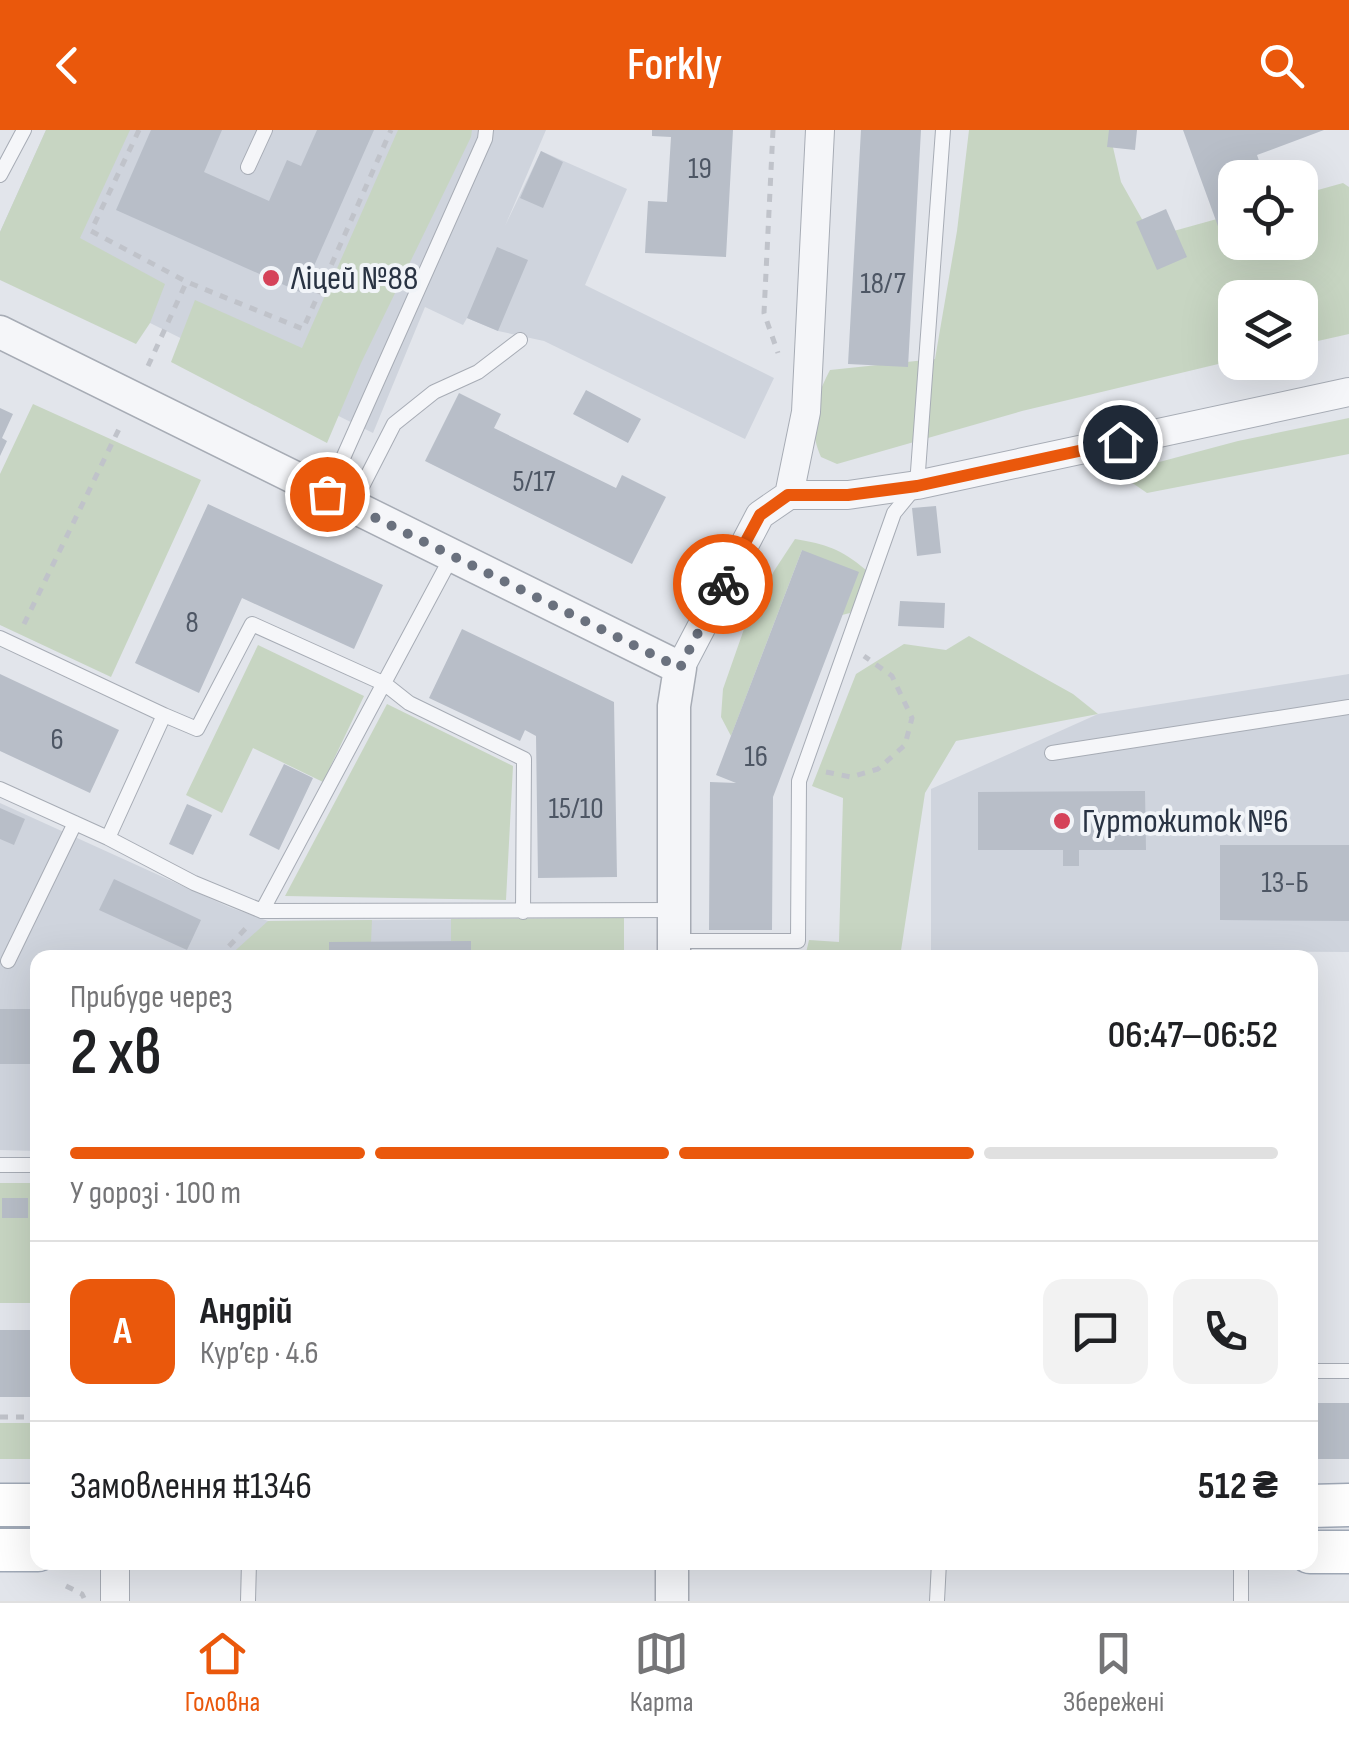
<!DOCTYPE html>
<html lang="uk">
<meta charset="utf-8">
<style>
body{margin:0;font-family:"Sofia Sans Condensed",sans-serif;background:#f2f2f2;color:#202124;height:100vh;display:flex;flex-direction:column;font-size:38px;white-space:nowrap}
*{box-sizing:border-box;margin:0}
p{font-size:32px;color:#757577}
.icon{flex:none;width:55px;height:55px;fill:none;stroke:currentColor;stroke-width:2;stroke-linecap:round;stroke-linejoin:round}
.map{position:relative;flex:1;overflow:hidden}
.panel{position:absolute;left:30px;top:820px;width:1288px;height:620px;display:flex;flex-direction:column;background:#fff;border-radius:20px;box-shadow:0 10px 40px #0002}
.panel>*{flex:none}
.fabs{position:absolute;left:1218px;top:30px;display:grid;gap:20px}
.fabs a{display:grid;place-items:center;width:100px;height:100px;border-radius:20px;background:#fff;box-shadow:0 10px 40px #0002;font-size:50px}
.pin{position:absolute;display:grid;place-items:center;width:85px;height:85px;color:#fff;margin:-42px;border:5px solid #fff;border-radius:50%;box-shadow:0 2px 10px #0007}
.courier{position:absolute;display:grid;place-items:center;width:100px;height:100px;margin:-50px;border:8px solid #ea580c;border-radius:50%;background:#fff;color:#222;box-shadow:0 2px 12px #0007}
.overview em{font-style:normal;font-weight:600}
.overview div{display:flex;flex-direction:column-reverse}
.overview{display:flex;align-items:center;justify-content:space-between;height:170px;padding:0 40px}
h1{font-size:65px;font-weight:600;line-height:75px}
.bar{display:grid;grid-template-columns:repeat(4,1fr);gap:15px 10px;align-content:center;height:120px;padding:0 40px}
.bar i{height:12px;border-radius:8px;background:#e0e0e0}
.bar .active{background:#ea580c}
.bar p{grid-column:span 4}
.line{display:flex;align-items:center;gap:25px;padding:0 40px;border-top:2px solid #e0e0e0}
.line div{flex:1}
.round{display:grid;place-items:center;flex:none;width:105px;height:105px;border-radius:20px;background:#f2f2f2}
header{display:flex;justify-content:space-between;align-items:center;height:130px;padding:0 40px;background:#ea580c;color:#fff;font-size:45px;font-weight:600}
.menu{display:flex;justify-content:space-around;align-items:center;height:140px;border-top:2px solid #e0e0e0;background:#fff;font-size:28px;color:#757577}
.menu a{display:grid;justify-items:center;gap:5px}
.menu .active{color:#ea580c}
.map>svg:first-child{display:block}
.built{fill:#cfd4dd}
.green{fill:#c7d5c2}
.building{fill:#b8bec8}
.lines{fill:none;stroke-linecap:round;stroke-linejoin:round}
.service-casing{stroke:#a7acb5;stroke-width:16}
.minor-casing{stroke:#a7acb5;stroke-width:30}
.tertiary-casing{stroke:#a7acb5;stroke-width:35}
.primary-casing{stroke:#a0a9b7;stroke-width:45}
.path{stroke:#c0c3ca;stroke-width:5;stroke-dasharray:8 8;stroke-linecap:butt}
.service{stroke:#f5f6f9;stroke-width:14}
.minor{stroke:#f5f6f9;stroke-width:28}
.tertiary{stroke:#f5f6f9;stroke-width:32}
.primary{stroke:#fff;stroke-width:42}
.done{stroke:#6a717e;stroke-width:10;stroke-dasharray:0 18}
.route{stroke:#ea580c;stroke-width:12}
.poi-dot{fill:#d54259;stroke:#f1f4f8;stroke-width:4}
.labels{text-anchor:middle;dominant-baseline:central;stroke-width:8;stroke-linejoin:round;paint-order:stroke}
.number-label{font-size:30px;fill:#4d5664}
.poi-label{font-size:35px;fill:#293343;stroke:#f1f4f8;text-anchor:start}
</style>
<header><svg class="icon" aria-label="back" viewBox="0 0 24 24"><path d="M15 5l-7 7 7 7"/></svg>Forkly<svg class="icon" aria-label="search" viewBox="0 0 24 24"><circle cx="10" cy="10" r="6"/><path d="M15 15l6 6"/></svg></header>
<div class="map">
<svg width="1349" height="1471" viewBox="0 0 1349 1471">
<rect width="100%" height="100%" fill="#e2e5eb"/>
<path class="built" d="M46,0H546L505,96L541,21L627,59L585,155L774,248L745,309L544,211L498,201L467,188L463,195L425,177L373,303L0,119V102Z
M1349,544V822L931,820V659L1098,584Z
M0,673L229,777L268,791L624,788V827L38,828L37,1021L0,1020Z"/>
<path class="green" d="M46,0H130L80,108L165,154L150,193L136,214L0,150V102Z
M398,0H472L471,7L361,233L327,313L171,232L195,170L302,218Z
M969,0H1109L1121,52L1152,107L1235,84V112H1300V65L1343,53L1349,57V204L1300,215V168H1235V230L1022,281L837,334L821,327C807,296 815,268 830,240L935,229L957,101Z
M33,274L201,350L111,547L0,495V344Z
M1349,288V324L1147,363L1118,343L1238,311Z
M795,409C826,414 841,419 866,440L861,462L850,483L842,485L802,420L731,606L721,587L723,559L744,499L774,441Z
M969,506L1073,564L1098,584L956,611L925,663L900,827H805L809,810L839,812L843,668L812,656L856,544L904,514L946,520Z
M258,515L364,566L323,652L253,618L222,683L186,665Z
M387,574L513,636L506,770L285,766Z
M624,788V827H471V812L451,811V789Z
M372,790L371,812H329V827L227,828L268,791Z
M0,1053H37V1173H0Z
M0,1293H37V1329H0Z"/>
<path class="building" d="M151,0H222L204,42L269,71L287,30L301,36L317,0H374L302,163L116,80Z
M652,0H733L726,127L645,123L648,71L667,72L671,7L652,6Z
M861,0H921L908,237L848,234Z
M1109,0H1137L1135,20L1107,17Z
M1183,0H1324L1257,25L1265,48H1235V93L1219,99Z
M541,21L563,32L543,78L520,68Z
M1166,79L1187,127L1157,140L1136,92Z
M497,117L528,130L498,201L467,188Z
M586,260L641,289L628,313L573,284Z
M459,263L501,284L494,298L616,358L622,345L666,367L632,434L425,331Z
M0,278L13,284L2,308L7,311L0,326Z
M208,374L383,455L354,519L242,468L199,563L135,533Z
M936,376L941,423L917,426L912,378Z
M802,420L859,442L773,667L772,800H709L710,652L736,653L716,645Z
M900,471L945,473L944,498L898,496Z
M462,499L614,572L617,747L538,748L536,606L525,600L520,611L429,568Z
M0,544L119,600L90,663L0,621Z
M284,634L313,648L279,720L249,705Z
M1145,661L1146,720H1079V736H1063V720H978V662Z
M187,674L212,685L193,725L169,714Z
M0,678L25,689L14,715L0,709Z
M1220,715H1349V791L1220,790Z
M114,749L201,790L187,820L99,780Z
M471,811V828H329V812Z
M0,879H38V934H0Z
M2,1068H28V1088H2Z
M0,1200H38V1267H0Z
M1310,1273H1349V1329H1310Z"/>
<g class="lines">
<defs>
<path id="service" d="M248,37L265,0
M0,45L24,0
M327,364L485,9L486,0
M352,376L394,294L434,262L478,242L520,210
M0,508L164,585L108,708
M164,585L197,599L252,494L385,554L409,573L524,629L523,782
M1052,623L1349,577
M0,659L108,708L194,753L262,781L674,780
M262,781L452,426
M674,811H798L799,651L894,383L917,355L943,0
M8,831L75,693
M0,1035H38
M1310,1241H1349
M248,1471L249,1432
M937,1471L939,1432
M1241,1471V1432"/>
<path id="minor" d="M789,365H848L917,355L1349,262
M680,538L760,385L789,365L806,282L820,0
M115,1432V1471"/>
<path id="tertiary" d="M0,202L680,538L674,576V828
M672,1432V1471"/>
<path id="primary" d="M0,1375H38
M1310,1376L1349,1375
M0,1420H38
M1310,1422H1349"/>
</defs>
<use href="#service" class="service-casing"/>
<use href="#minor" class="minor-casing"/>
<use href="#tertiary" class="tertiary-casing"/>
<use href="#primary" class="primary-casing"/>
<path class="path" d="M139,0L91,101L187,152L303,199L391,0
M773,0L764,183L778,223
M148,236L186,153
M24,494L119,299
M826,642L851,647L878,639L905,615L912,588L892,546L864,526
M218,828L247,797
M0,1287H38
M66,1456L82,1464L84,1468"/>
<use href="#service" class="service"/>
<use href="#minor" class="minor"/>
<use href="#tertiary" class="tertiary"/>
<use href="#primary" class="primary"/>
</g>
<g class="lines">
<path class="done" d="M327,364L680,538L723,454"/>
<path class="route" d="M723,454L760,385L788,365H848L917,356L1120,312"/>
</g>
<g class="poi-dot">
<circle cx="271" cy="148" r="10"/>
<circle cx="1062" cy="691" r="10"/>
</g>
<g class="labels">
<g class="number-label">
<text x="700" y="39">19</text>
<text x="883" y="154">18/7</text>
<text x="534" y="352">5/17</text>
<text x="192" y="493">8</text>
<text x="57" y="610">6</text>
<text x="756" y="627">16</text>
<text x="576" y="679">15/10</text>
<text x="1285" y="753">13-Б</text>
</g>
<g class="poi-label">
<text x="291" y="148">Ліцей №88</text>
<text x="1082" y="691">Гуртожиток №6</text>
</g>
</g>
</svg>
<div class="fabs">
<a><svg class="icon" aria-label="locate" viewBox="0 0 24 24"><circle cx="12" cy="12" r="6"/><path d="M12 2v4M12 18v4M2 12h4M18 12h4"/></svg></a>
<a><svg class="icon" aria-label="layers" viewBox="0 0 24 24"><path d="M12 4l9 5-9 5-9-5zM3 14l9 5 9-5"/></svg></a>
</div>
<div class="pin" style="left:327px;top:364px;background:#ea580c"><svg class="icon" aria-label="bag" viewBox="0 0 24 24"><path d="M5 8h14l-1 12H6zM9 8a3 3 0 0 1 6 0"/></svg></div>
<div class="pin" style="left:1120px;top:312px;background:#1f2937"><svg class="icon" aria-label="home" viewBox="0 0 24 24"><path d="M3 11l9-7 9 7M6 9v11h12V9"/></svg></div>
<div class="courier" style="left:723px;top:454px"><svg class="icon" aria-label="bike" viewBox="0 0 24 24"><circle cx="6" cy="16" r="4"/><circle cx="18" cy="16" r="4"/><path d="M6 16l4-8h5l3 8M10 8l3 8H6M13 5h3"/></svg></div>
<section class="panel">
<div class="overview"><div><h1>2 хв</h1><p>Прибуде через</p></div><em>06:47–06:52</em></div>
<div class="bar"><i class="active"></i><i class="active"></i><i class="active"></i><i></i><p>У дорозі · 100 m</p></div>
<div class="line" style="height:180px"><b class="round" style="background:#ea580c;color:#fff">А</b><div><b>Андрій</b><p>Кур’єр · 4.6</p></div><a class="round"><svg class="icon" aria-label="chat" viewBox="0 0 24 24"><path d="M4 5h16v11H9l-5 4z"/></svg></a><a class="round"><svg class="icon" aria-label="phone" viewBox="0 0 24 24"><path d="M5 4h4l2 5-3 2q2 4 5 5l2-3 5 2v4C11 20 4 13 5 4z"/></svg></a></div>
<div class="line" style="height:130px"><div>Замовлення #1346</div><b>512 ₴</b></div>
</section>
</div>
<nav class="menu">
<a class="active"><svg class="icon" aria-label="home" viewBox="0 0 24 24"><path d="M3 11l9-7 9 7M6 9v11h12V9"/></svg>Головна</a>
<a><svg class="icon" aria-label="map" viewBox="0 0 24 24"><path d="M3 6l6-2 6 2 6-2v14l-6 2-6-2-6 2zM9 4v14M15 6v14"/></svg>Карта</a>
<a><svg class="icon" aria-label="saved" viewBox="0 0 24 24"><path d="M7 4h10v16l-5-4-5 4z"/></svg>Збережені</a>
</nav>
